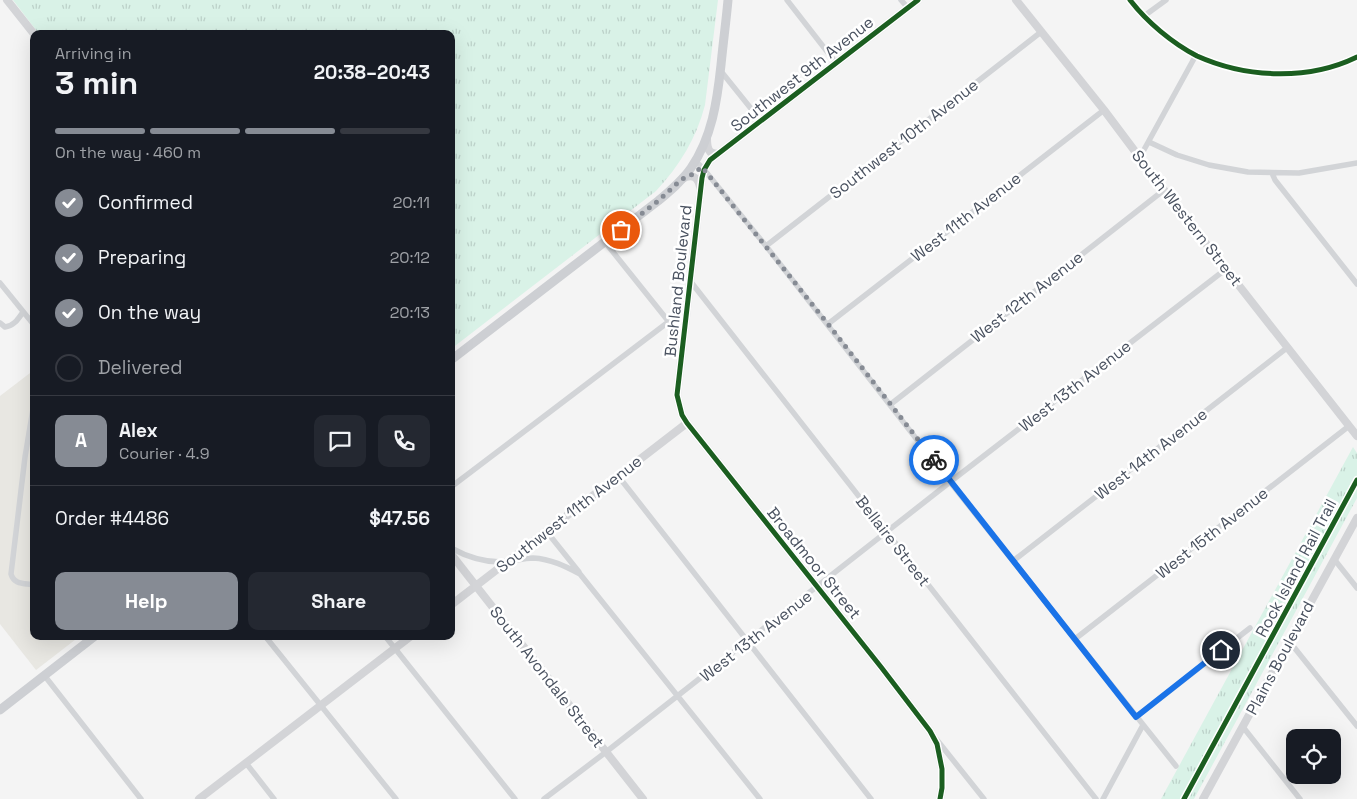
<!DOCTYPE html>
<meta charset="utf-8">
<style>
body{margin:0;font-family:"Space Grotesk",sans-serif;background:#242831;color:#f1f3f6;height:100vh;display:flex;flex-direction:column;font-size:19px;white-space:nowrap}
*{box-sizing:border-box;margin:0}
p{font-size:16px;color:#9ea1a6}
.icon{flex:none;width:28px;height:28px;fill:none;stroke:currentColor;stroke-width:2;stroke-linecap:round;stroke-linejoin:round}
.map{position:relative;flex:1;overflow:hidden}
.drawer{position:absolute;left:30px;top:30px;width:425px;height:610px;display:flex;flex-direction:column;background:#171b24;border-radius:10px;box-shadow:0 5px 20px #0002}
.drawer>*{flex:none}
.buttons{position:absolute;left:1286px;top:729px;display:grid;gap:10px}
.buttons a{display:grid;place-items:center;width:55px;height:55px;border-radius:10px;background:#171b24;box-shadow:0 5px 20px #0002;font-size:25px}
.pin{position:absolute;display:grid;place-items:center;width:42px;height:42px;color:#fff;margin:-21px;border:2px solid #fff;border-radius:50%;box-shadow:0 1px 5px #0007}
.courier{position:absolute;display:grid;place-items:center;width:50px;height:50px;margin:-25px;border:4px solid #1a73e8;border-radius:50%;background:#fff;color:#222;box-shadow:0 1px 6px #0007}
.headline em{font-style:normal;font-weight:700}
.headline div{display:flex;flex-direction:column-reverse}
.headline{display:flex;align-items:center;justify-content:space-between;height:85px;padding:0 25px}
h1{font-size:32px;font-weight:700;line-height:38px}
.bar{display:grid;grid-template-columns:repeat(4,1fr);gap:8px 5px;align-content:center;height:60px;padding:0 25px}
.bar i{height:6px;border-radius:4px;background:#363941}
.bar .selected{background:#868b94}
.bar p{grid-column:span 4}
.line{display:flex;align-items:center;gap:12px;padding:0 25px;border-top:1px solid #363941}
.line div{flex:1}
.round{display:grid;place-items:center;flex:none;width:52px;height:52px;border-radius:10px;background:#242831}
ol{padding:0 25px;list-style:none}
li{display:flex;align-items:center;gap:15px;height:55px}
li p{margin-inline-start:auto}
li .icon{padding:5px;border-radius:50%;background:#868b94;color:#fff;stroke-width:4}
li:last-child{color:#9ea1a6}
li i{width:28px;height:28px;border:2px solid #363941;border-radius:50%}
.button{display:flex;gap:10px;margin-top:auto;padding:10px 25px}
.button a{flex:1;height:58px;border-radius:10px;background:#868b94;color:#fff;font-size:20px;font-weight:700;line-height:58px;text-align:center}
.button a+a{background:#242831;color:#f1f3f6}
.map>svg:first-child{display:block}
.commercial{fill:#e8e7e2}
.grass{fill:url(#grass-tufts)}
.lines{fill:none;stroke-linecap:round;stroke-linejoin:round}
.street{stroke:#d2d4d7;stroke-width:5.5}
.secondary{stroke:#d3d4d7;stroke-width:8}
.primary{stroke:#cdcfd3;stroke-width:9}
.cycleway-casing{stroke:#fff;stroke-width:8}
.cycleway{stroke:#1b5e20;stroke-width:5}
.done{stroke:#868b94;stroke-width:5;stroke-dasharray:0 9}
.route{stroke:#1a73e8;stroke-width:6}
.labels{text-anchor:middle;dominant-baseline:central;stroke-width:5;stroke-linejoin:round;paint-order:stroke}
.street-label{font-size:16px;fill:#4a5260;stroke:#fff}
</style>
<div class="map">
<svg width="1357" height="799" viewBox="0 0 1357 799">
<defs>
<pattern id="grass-tufts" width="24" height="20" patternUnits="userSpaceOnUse" patternTransform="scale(1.25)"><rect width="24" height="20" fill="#d9f2e7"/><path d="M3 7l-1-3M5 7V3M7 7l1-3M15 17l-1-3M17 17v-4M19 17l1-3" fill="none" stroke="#bcd1c9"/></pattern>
</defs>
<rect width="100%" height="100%" fill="#f4f4f4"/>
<path class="commercial" d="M34,370V636H80L36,670L0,624V396Z"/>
<path class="grass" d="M13,0H718L705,105C696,139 680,165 656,191L451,349V34H39Z
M1353,447L1357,453V498L1194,799H1161Z"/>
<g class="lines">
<path class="street" d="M787,0L836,63
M901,0L908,8
M1130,0C1147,22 1172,43 1197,56C1246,78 1308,81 1357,57
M1144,16L1166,0
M720,70L761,121
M1149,142L1177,155L1209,165L1248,172L1299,173L1357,163
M1140,157L1196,55
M695,161L702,167L766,246L950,482L1176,766
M1272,173L1275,180L1357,284
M605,242L669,322
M766,246L1041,32
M691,282L1096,799
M0,283L34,325
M0,323L5,327C14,326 18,319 23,312
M828,324L1104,110
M34,403L25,457L11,574C14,585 25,583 34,585
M891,404L1164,190
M619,477L871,799
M451,487L688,307
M547,532L579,572
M451,548C469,558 486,563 506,562C515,561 524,558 533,558C551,559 565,566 580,574L760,799
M1334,559L1357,588
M1013,561L1288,347
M265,636L396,799
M385,636L515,799
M1075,639L1349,426
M1289,641L1357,726
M44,675L141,799
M1136,717L1250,628
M1243,727L1300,799
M937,740L984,799
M246,763L274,799
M544,799L606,752L950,482L1226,269
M1103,799L1143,725"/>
<path class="secondary" d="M7,0L34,34
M918,0L710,160L704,170L702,178L677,395L682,415L687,423L881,667L930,731L937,744L942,769V788L940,799
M1016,0L1104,110L1164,190L1357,436
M707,138C707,147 708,156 719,153
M682,179C692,173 698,177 700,187
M451,554L643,799
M451,605L687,423
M199,799L411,636
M1203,799L1357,518"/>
<path class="primary" d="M451,360L658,201C670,191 682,181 691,168C712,137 717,102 721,65C723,44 726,22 728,0
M0,710L95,636"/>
<defs>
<path id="cycleway" d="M918,0L710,160L704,170L702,178L677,395L682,415L687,423L881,667L930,731L937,744L942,769V788L940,799
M1130,0C1147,22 1172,43 1197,56C1246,78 1308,81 1357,57
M1184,799L1357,480"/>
</defs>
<use href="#cycleway" class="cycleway-casing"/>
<use href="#cycleway" class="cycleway"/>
</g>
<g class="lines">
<path class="done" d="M621,230L658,201L682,179L690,176L702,167L828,324L934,460"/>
<path class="route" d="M934,460L1136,717L1221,650"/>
</g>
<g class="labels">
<g class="street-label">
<text transform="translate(802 74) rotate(-38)">Southwest 9th Avenue</text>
<text transform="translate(904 139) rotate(-38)">Southwest 10th Avenue</text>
<text transform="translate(966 217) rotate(-38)">West 11th Avenue</text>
<text transform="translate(1187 218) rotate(52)">South Western Street</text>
<text transform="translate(678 281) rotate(-84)">Bushland Boulevard</text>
<text transform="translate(1027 297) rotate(-38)">West 12th Avenue</text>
<text transform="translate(1075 386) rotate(-38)">West 13th Avenue</text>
<text transform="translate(1151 454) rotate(-38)">West 14th Avenue</text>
<text transform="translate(569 514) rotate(-38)">Southwest 11th Avenue</text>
<text transform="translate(1212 533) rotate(-38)">West 15th Avenue</text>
<text transform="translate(893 541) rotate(52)">Bellaire Street</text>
<text transform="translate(814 563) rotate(51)">Broadmoor Street</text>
<text transform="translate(1296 568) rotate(-62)">Rock Island Rail Trail</text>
<text transform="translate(756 636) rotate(-38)">West 13th Avenue</text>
<text transform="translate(1280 658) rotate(-62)">Plains Boulevard</text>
<text transform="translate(547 677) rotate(52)">South Avondale Street</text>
</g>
</g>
</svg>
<div class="buttons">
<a><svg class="icon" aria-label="locate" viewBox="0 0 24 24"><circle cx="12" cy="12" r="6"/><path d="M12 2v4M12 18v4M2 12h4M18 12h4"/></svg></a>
</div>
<div class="pin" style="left:621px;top:230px;background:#ea580c"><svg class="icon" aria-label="bag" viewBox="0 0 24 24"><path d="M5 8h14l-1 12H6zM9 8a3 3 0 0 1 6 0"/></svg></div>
<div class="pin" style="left:1221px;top:650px;background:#1f2937"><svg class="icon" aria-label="home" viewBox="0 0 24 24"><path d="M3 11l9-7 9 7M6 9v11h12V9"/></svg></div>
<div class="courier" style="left:934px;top:460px"><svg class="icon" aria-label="bike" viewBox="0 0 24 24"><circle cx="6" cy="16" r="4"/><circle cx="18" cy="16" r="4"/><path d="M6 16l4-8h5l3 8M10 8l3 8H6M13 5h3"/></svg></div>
<section class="drawer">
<div class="headline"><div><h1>3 min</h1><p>Arriving in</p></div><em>20:38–20:43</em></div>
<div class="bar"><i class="selected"></i><i class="selected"></i><i class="selected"></i><i></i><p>On the way · 460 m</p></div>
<ol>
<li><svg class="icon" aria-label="check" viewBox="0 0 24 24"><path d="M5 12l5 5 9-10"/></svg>Confirmed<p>20:11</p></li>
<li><svg class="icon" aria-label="check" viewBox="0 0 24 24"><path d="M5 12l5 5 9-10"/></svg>Preparing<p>20:12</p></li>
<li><svg class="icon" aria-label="check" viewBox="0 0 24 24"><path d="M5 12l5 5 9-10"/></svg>On the way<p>20:13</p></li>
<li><i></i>Delivered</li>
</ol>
<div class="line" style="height:90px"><b class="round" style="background:#868b94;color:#fff">A</b><div><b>Alex</b><p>Courier · 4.9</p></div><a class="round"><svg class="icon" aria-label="chat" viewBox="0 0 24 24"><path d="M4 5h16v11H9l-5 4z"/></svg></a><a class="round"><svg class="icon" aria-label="phone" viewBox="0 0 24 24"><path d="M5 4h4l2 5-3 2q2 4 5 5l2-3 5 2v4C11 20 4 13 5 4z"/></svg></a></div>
<div class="line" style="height:65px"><div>Order #4486</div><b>$47.56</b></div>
<div class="button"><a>Help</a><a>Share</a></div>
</section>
</div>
